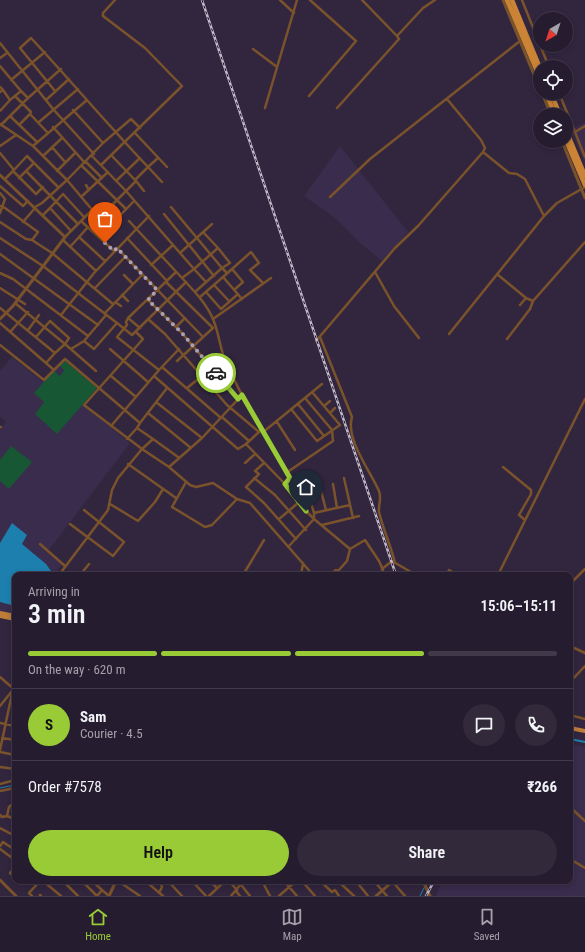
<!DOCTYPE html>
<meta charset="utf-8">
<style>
body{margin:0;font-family:"Roboto Condensed",sans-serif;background:#32293b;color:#f1f3f6;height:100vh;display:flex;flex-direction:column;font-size:15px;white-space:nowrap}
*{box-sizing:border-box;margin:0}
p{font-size:13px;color:#a4a1aa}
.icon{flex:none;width:22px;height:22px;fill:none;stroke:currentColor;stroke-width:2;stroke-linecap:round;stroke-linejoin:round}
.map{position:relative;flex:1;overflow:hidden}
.side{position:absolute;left:12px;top:572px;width:561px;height:312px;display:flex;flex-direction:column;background:#261c2f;border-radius:8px;box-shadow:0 2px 6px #0003,0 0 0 1px #423a4b}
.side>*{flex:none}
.needle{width:26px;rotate:219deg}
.controls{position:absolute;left:533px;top:12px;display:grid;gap:8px}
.controls a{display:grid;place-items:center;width:40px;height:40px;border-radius:50%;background:#261c2f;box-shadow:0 2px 6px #0003,0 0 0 1px #423a4b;font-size:20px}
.pin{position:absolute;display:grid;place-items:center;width:34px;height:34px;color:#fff;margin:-41px -17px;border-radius:50% 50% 50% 0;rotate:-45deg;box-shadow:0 0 4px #0007}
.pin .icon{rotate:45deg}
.courier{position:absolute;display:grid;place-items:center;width:40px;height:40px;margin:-20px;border:3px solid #99cb36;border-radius:50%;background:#fff;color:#222;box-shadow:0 1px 5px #0007}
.head em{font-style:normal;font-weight:600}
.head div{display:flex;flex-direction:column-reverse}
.head{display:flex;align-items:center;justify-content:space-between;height:68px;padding:0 16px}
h1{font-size:26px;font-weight:600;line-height:30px}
.bar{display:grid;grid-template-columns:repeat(4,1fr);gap:6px 4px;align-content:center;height:48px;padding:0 16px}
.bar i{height:5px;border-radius:3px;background:#423a4b}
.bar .on{background:#99cb36}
.bar p{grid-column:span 4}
.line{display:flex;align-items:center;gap:10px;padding:0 16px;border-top:1px solid #423a4b}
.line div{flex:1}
.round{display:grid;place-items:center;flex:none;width:42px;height:42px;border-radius:21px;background:#32293b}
.primary-button{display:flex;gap:8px;margin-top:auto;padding:8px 16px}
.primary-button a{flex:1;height:46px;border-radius:24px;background:#99cb36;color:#111;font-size:16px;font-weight:600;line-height:46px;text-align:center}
.primary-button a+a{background:#32293b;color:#f1f3f6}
.tabs{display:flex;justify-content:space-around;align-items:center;height:56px;border-top:1px solid #423a4b;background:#261c2f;font-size:11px;color:#a4a1aa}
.tabs a{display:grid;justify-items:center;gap:2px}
.tabs .on{color:#99cb36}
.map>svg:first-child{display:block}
.built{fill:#3a2c4c}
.green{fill:#175734}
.water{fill:#1c7fae}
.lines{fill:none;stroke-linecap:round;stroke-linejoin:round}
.stream{stroke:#1c7fae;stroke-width:1}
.canal{stroke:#1c7fae;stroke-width:2}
.minor{stroke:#7b532b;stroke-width:2.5}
.tertiary{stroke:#7b532b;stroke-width:3}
.primary{stroke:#bd7c37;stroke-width:4}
.trunk{stroke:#cb8436;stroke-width:4.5}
.rail-casing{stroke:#c2b9cc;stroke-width:2.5}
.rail{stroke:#17121d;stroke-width:1;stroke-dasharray:3;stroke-linecap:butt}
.done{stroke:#aba2b6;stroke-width:4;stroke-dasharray:0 7.2}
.route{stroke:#99cb36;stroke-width:5}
</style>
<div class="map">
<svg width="585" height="896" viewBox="0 0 585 896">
<rect width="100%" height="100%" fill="#32263f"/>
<path class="built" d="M585,122V164L571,130Z
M340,146L408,232L382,261L359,242L335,218L304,196Z
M12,357L43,382L65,360L95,387L82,404L130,443L49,550L63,563L54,575H15V615L0,612V429L6,422L0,417V371Z
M570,744L585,747V896H436L442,881H570Z"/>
<path class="green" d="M65,361L97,388L57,434L35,414L44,402L34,393L54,371L60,376L64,370L60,366Z
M11,446L32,462L9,489L0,481V460Z"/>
<path class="water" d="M12,523L27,535L22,544L46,564L51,571L48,575H15V606L0,602V543Z"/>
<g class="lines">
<path class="stream" d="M0,788L15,785
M428,883L429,881
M420,896L424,888"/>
<path class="canal" d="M570,739L585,742"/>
<path class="minor" d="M280,0L294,13
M362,0L397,36
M522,0L540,45
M0,43L53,109L94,154
M540,45L549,67
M253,49L277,67
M0,58L7,53
M0,66L21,91
M11,80L45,52
M0,87L3,90
M55,91L20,48L31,38C71,81 108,125 148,167L135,180
M0,92L3,90L10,100L21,91L28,98L61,69
M559,93L575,132L585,126
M15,96L31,112L30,114
M309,96L356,41L310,0
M46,100L69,79
M265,108L297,0
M337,108L399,39L397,36L423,8L435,0
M73,110L103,143
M0,111L10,100
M10,116L37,142
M39,122L78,89
M0,124L33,146L87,100
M20,124L30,114L47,132
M1,125L28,98
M53,127L85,163
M575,132L585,157
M135,133L167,167
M0,146L16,135
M33,146L67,180L103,143L131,119L140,128
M52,147L65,162
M483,152L509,173L517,174L525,179L544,216
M0,153L14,170
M111,155L136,181L126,191L194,269L182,278C194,291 206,303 213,319C219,333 220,349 226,363C245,403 266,440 290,478L285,484L298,503L314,519L350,549L365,540L379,561L383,570L379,575
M43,156L62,138
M158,158L148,167L162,182
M86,162L102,178
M101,165L182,86L145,48L103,16V13L115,0
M82,166L126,209
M13,171L27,156L34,163
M26,171L78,224
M57,171L75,153
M19,178L34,163L58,187
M5,179L13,171L36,194L43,187
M116,181L140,158
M136,181L144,191
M86,185L89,190
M0,186L23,206L28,201
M0,193L5,199L0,213
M81,197L108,172
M330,197L370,159L520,41
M0,206L5,208L38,232L32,240L52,253L113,304
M35,207L42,203L67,180L99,218L126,191L92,156
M171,207L222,268L196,291
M164,214L214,276
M43,215L50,208
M99,218L107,229L134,201
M81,221L114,251
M129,221L182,278
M0,222L26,239L32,240
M23,222L35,208
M71,231L50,208L63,194L84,217
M203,232L218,248
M65,237L92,210
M79,237L105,261
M0,238L43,266L117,323
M127,238L167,281
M63,240L96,271
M70,247L88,227
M117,248L203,337
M180,253L212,224
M0,254L98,325
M151,265L173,245
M232,269L251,252L259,263L250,270L263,283
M176,272L128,318L126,322L127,325L117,337L159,370L179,349
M375,272L394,306L419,338
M0,273L13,279L88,336
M497,274L526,298L533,301
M124,275L133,284
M223,277L232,269L243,282L234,290
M166,282L213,328
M206,282L194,269L218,248L230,263L222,268L227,273
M214,285L229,301
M0,288L25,304
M95,288L125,257
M206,292L221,309L238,294
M122,295L128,301
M200,297L223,277L242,299
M148,300L181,332L238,399
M115,302L121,306
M15,303L65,344L69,338L50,321L36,337
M520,305L526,298
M0,308L55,353L65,344L96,371
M105,313L142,275
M61,315L94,273L149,216
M128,318L140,328
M148,319L165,334L227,405L259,432
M213,319L271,278
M0,323L54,370
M176,327L185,318
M28,330L39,315
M10,332L28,312
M136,332L143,339L84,405L142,449L153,439L178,457
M449,334L544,216L557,203L585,187
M320,337L352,417C345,439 371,472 379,491C382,499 378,505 379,512C383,529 391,546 395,563
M507,339L530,309L533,301L585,242
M84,341L94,349L117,323L132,335L186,282
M316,341L395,248L418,226L483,152L485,148L481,140L447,99
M0,345L44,380L65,359L140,423L137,428L153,439
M71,349L84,341L106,315
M110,349L148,382
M177,361L213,328
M46,363L55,353
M162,367L221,418
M111,376L136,397
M154,376L238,449L246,444L260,431
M187,388L202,376
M156,402L202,438
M298,404L324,436
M324,406L330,401
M291,409L317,441L340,425L312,392
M148,413L191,448
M330,413L335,408
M222,417L249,441
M277,422L295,450
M140,423L167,388
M111,426L159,370
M0,427H1
M262,433L322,384
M127,439L137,428
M246,444L285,484
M245,463L255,454
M264,463L255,471L259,474L246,487L264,503L296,539
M128,464L176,498
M169,467L202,438L242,395
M503,467L531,490V494L519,515L525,520
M286,473L333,441L332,430L305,398
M254,478L275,495L306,530
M290,478L293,481
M344,478L353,518
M186,482L172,507L205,527L212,525L237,499
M333,484L337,508
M320,487L326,510
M309,497L314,513
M110,504L138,521L155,502L163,489
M279,519L298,503
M70,524L113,556L124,542L84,510
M322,525L359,516
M40,544L65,566
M289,546L314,519V513L350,505
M382,569L392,561L416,575
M338,571L347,561L350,549
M59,575L108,510L112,490L118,478L142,449L169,467L190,485L196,487L213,483L237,499L250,503L313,575
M80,575L89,564
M90,575L92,572
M243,575L264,540
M301,575L303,563
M333,575V572L336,570L339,572V575
M447,575L449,570L458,575
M498,575L585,399
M570,584L585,569
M570,646L585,653
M0,677L15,690
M570,682L585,666
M0,706L12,691
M570,715L585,719
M0,723L15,726
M2,738L15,740
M0,750L13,689
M0,752L15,755
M0,767L15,769
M0,784L15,780
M0,791L15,788
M570,807L585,821
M0,815L2,817L7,816L15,819
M7,816L9,807L15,802
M0,828L15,836
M0,846L3,842L15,850
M0,849L15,860
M570,859L585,868
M15,867L10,873L15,877
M43,881L61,896
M82,881L97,896
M92,881L102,890
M118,881L140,896
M152,881L149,884L163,896
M168,881L182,896
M192,881L206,896
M210,881L217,888
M229,881L237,890
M238,881L250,896
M262,881L270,896
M284,881L297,896
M302,881L315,896
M320,881L332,892L335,890L339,896
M338,881L354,896
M356,881L368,896
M374,881L387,896
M392,881L405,896
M46,883H65L78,896
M21,884L24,881
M236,891L240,896
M159,893L162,887L160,881
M40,895L41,896
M32,896L29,893L40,881
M97,896L102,890L109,896
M209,896L225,881
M231,896L241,884
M279,896L296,881"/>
<path class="tertiary" d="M503,0L540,89
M542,93L551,115
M562,141L585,198
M0,175L65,237L13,306L0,319
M0,880L16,896
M423,881L430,896
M109,896L116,881
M376,896L393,881"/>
<path class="primary" d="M0,613L15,616
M0,616L15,619
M570,728L585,731"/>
<path class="trunk" d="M507,0L540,78
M512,0L540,68
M546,93L555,115
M551,93L560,115
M566,130L585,176
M566,140L585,185"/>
<defs>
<path id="rail" d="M202,0L396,575
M426,896L434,881"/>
</defs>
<use href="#rail" class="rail-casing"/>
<use href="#rail" class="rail"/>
</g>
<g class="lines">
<path class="done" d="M105,243L114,251L117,248L157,290L148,300L181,332L216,373"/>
<path class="route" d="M216,373L238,399L242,395L290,478L285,484L306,511"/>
</g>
</svg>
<div class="controls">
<a><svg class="needle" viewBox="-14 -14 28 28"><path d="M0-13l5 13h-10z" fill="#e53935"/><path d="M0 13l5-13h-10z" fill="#a4a1aa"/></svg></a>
<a><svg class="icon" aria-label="locate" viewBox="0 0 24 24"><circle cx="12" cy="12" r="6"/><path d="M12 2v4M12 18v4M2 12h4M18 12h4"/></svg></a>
<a><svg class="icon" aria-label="layers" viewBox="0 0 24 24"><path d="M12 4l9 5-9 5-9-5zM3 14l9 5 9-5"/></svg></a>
</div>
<div class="pin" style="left:105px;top:243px;background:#ea580c"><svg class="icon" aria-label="bag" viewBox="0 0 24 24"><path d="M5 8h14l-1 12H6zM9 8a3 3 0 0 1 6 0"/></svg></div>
<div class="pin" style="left:306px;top:511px;background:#1f2937"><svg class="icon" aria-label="home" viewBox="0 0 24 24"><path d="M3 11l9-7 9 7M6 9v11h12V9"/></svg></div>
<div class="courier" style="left:216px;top:373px"><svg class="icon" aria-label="car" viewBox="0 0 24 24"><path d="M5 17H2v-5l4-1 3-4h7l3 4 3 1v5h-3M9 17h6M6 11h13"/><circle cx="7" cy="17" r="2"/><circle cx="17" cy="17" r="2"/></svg></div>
<section class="side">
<div class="head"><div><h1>3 min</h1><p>Arriving in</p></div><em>15:06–15:11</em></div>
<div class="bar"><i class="on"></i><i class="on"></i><i class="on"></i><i></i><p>On the way · 620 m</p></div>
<div class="line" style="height:72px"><b class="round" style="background:#99cb36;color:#111">S</b><div><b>Sam</b><p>Courier · 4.5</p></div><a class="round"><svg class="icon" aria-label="chat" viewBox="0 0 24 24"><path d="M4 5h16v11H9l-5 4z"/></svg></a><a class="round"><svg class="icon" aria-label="phone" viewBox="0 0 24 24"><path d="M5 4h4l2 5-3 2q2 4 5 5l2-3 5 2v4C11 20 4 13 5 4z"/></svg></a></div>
<div class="line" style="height:52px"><div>Order #7578</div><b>₹266</b></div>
<div class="primary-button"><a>Help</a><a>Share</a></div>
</section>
</div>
<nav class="tabs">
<a class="on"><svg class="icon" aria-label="home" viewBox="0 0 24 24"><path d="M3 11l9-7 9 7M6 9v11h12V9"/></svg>Home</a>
<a><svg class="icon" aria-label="map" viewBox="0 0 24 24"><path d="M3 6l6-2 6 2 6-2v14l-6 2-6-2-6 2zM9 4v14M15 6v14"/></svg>Map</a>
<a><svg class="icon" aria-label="saved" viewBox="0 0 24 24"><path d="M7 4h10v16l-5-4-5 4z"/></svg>Saved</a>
</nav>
